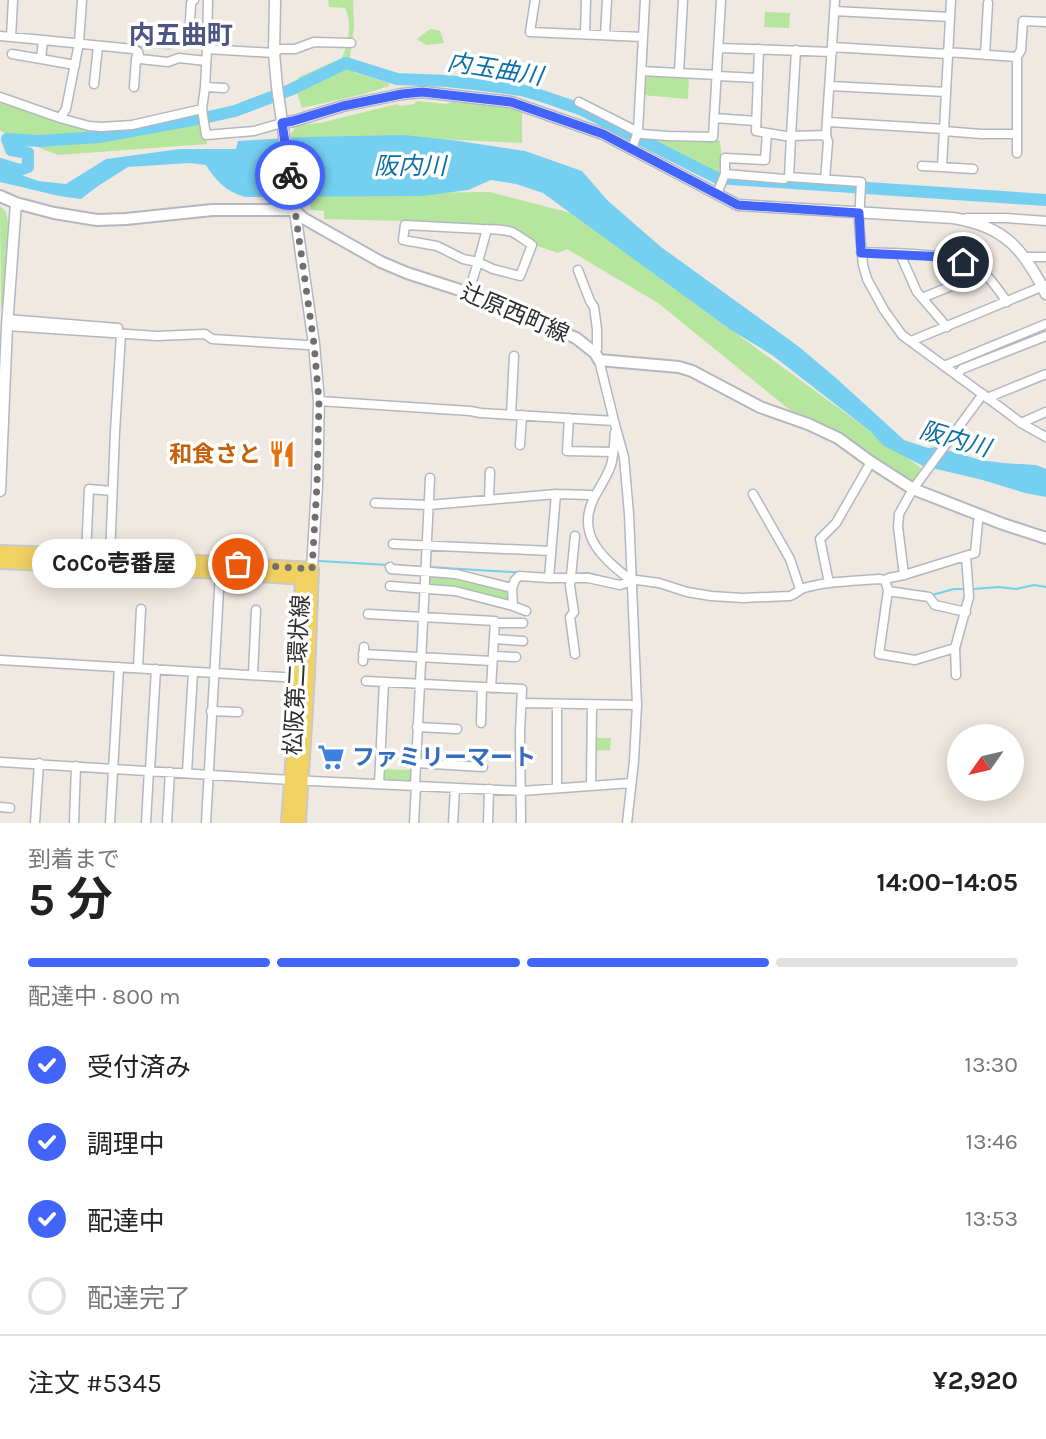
<!DOCTYPE html>
<html lang="ja">
<meta charset="utf-8">
<style>
body{margin:0;font-family:Karla,"Noto Sans JP",sans-serif;background:#f6f6f6;color:#222;height:100vh;display:flex;flex-direction:column;font-size:26px;white-space:nowrap}
*{box-sizing:border-box;margin:0}
p{font-size:23px;color:#767676}
.icon{flex:none;width:38px;height:38px;fill:none;stroke:currentColor;stroke-width:2;stroke-linecap:round;stroke-linejoin:round}
.map{position:relative;height:823px;overflow:hidden}
.sheet{display:flex;flex-direction:column;background:#fff;flex:1}
.sheet>*{flex:none}
.needle{width:46px;rotate:236deg}
.tools{position:absolute;left:947px;top:724px;display:grid;gap:14px}
.tools a{display:grid;place-items:center;width:77px;height:77px;border-radius:50%;background:#fff;box-shadow:0 4px 18px #0003;font-size:35px}
.pin{position:absolute;display:grid;place-items:center;width:60px;height:60px;color:#fff;margin:-30px;border:4px solid #fff;border-radius:50%;box-shadow:0 2px 7px #0007}
.courier{position:absolute;display:grid;place-items:center;width:70px;height:70px;margin:-35px;border:5px solid #4264fb;border-radius:50%;background:#fff;color:#222;box-shadow:0 2px 9px #0007}
.bubble{position:absolute;height:49px;border-radius:24px;background:#fff;box-shadow:0 4px 18px #0003;font-size:23px;font-weight:700;line-height:49px;text-align:center}
.head em{font-style:normal;font-weight:700}
.head div{display:flex;flex-direction:column-reverse}
.head{display:flex;align-items:center;justify-content:space-between;height:119px;padding:0 28px}
h1{font-size:46px;font-weight:700;line-height:52px}
.bar{display:grid;grid-template-columns:repeat(4,1fr);gap:10px 7px;align-content:center;height:84px;padding:0 28px}
.bar i{height:9px;border-radius:5px;background:#e0e0e0}
.bar .active{background:#4264fb}
.bar p{grid-column:span 4}
.line{display:flex;align-items:center;gap:18px;padding:0 28px;border-top:2px solid #e0e0e0}
.line div{flex:1}
ol{padding:0 28px;list-style:none}
li{display:flex;align-items:center;gap:21px;height:77px}
li p{margin-inline-start:auto}
li .icon{padding:7px;border-radius:50%;background:#4264fb;color:#fff;stroke-width:4}
li:last-child{color:#767676}
li i{width:38px;height:38px;border:4px solid #e0e0e0;border-radius:50%}
.map>svg:first-child{display:block}
.green{fill:#b6e59e}
.water{fill:#75cff0}
.lines{fill:none;stroke-linecap:round;stroke-linejoin:round}
.stream{stroke:#75cff0;stroke-width:2}
.river{stroke:#75cff0;stroke-width:12}
.minor-casing{stroke:#b4b7c1;stroke-width:11}
.tertiary-casing{stroke:#b4b7c1;stroke-width:13}
.secondary-casing{stroke:#b4b7c1;stroke-width:14}
.primary-casing{stroke:#c9c9c9;stroke-width:16}
.minor{stroke:#fff;stroke-width:8}
.tertiary{stroke:#fff;stroke-width:10}
.secondary{stroke:#fff;stroke-width:10}
.primary{stroke:#f2d163;stroke-width:12}
.done{stroke:#726f6d;stroke-width:7;stroke-dasharray:0 12.6}
.route{stroke:#4264fb;stroke-width:9}
.labels{text-anchor:middle;dominant-baseline:central;stroke-width:7;stroke-linejoin:round;paint-order:stroke}
.street-label{font-size:23px;fill:#2e2e2e;stroke:#fff}
.food-label{font-size:23px;font-weight:bold;fill:#c56008;stroke:#fff;text-anchor:end}
.shop-label{font-size:23px;font-weight:bold;fill:#366cbe;stroke:#fff;text-anchor:start}
.water-label{font-size:24px;font-style:italic;fill:#0d6fa3;stroke:#fff}
.quarter-label{font-size:26px;font-weight:bold;fill:#4d5680;stroke:#fff}
</style>
<div class="map">
<svg width="1046" height="823" viewBox="0 0 1046 823">
<rect width="100%" height="100%" fill="#efe9e1"/>
<path class="green" d="M328,0H353L354,27L349,64L353,72L389,83V86L364,94L302,108L297,93H287L285,87L296,84L299,77L342,58C348,43 353,23 345,8L329,7Z
M765,12L790,13L789,28L764,27Z
M430,29L440,31L444,43L426,45L417,39Z
M646,73L689,76L688,99L642,95L643,76Z
M0,99L88,128L198,113L200,115L207,144L58,155L9,136L0,130Z
M417,101L446,104L452,102L510,106L522,109V143L398,137L292,140L291,133L298,125L320,123L397,104L400,106L414,104Z
M642,136L715,139L720,141C722,155 723,168 718,182L715,183L680,163L666,157L640,142Z
M490,192L571,213L925,471L913,483L825,428L790,410L658,303L567,249L558,253L535,245L520,236L475,226L403,221L324,219V211L311,210L310,205L302,204L300,194Z
M0,206L6,212L9,226L4,307L1,308Z
M427,574L465,579L508,590V604L427,587Z
M594,738H611L610,750L594,751Z
M382,769L412,770V781L382,780Z"/>
<path class="water" d="M404,135L459,141L525,151L582,171L607,200L661,247L798,346L836,378L904,440L928,448L937,447L980,460L1003,463L1036,465L1046,469V497L1025,493L979,479L923,466L884,446L870,431L772,355L731,330L543,193L516,184L491,180L468,190L422,196L246,197C226,192 216,181 206,165L189,163L128,167L98,186L81,199L59,196L0,182V167L38,181L66,184L106,159L180,149H236L238,141L306,137Z"/>
<g class="lines">
<path class="stream" d="M319,561L388,565
M394,565L423,567
M429,567L545,574
M554,574H566
M575,574L588,573L608,578
M640,584L662,588
M973,589L999,587L1016,589L1034,585L1046,587
M667,590L679,593
M932,595L954,589H964"/>
<path class="river" d="M0,164L20,170L28,167V153L11,150L7,139L39,141L99,137L208,117L235,111L290,90L346,63L397,79L447,81L475,84L521,90L539,95L580,109L717,178L1046,200"/>
<defs>
<path id="minor" d="M535,0L530,32L643,37
M834,11L950,17
M585,34L586,0
M605,35L607,0
M0,36L43,40
M11,37L13,0
M142,42L169,44L180,39H189L191,3L194,0
M832,47L947,54
M719,48L832,52
M207,49L208,0
M759,49L756,131L785,136H791L789,177L861,182L859,224L863,265L867,279L884,310L902,335L1004,410L1021,423L1046,437
M796,50L791,136L826,135
M947,52L1017,57L1021,50L1023,21L1046,22
M12,54L41,59
M985,55L988,3
M75,65L41,59L43,40L133,49L138,52L140,59L168,62L179,58L206,61
M641,71L717,75
M679,73L683,0
M717,76L758,78
M94,84L98,46
M830,86L946,92
M134,87L136,59L138,52
M205,87L224,88
M0,97L60,118L89,126L101,127L132,125L202,109
M579,102L642,134L668,136L713,137L721,0
M60,118L66,109L79,43L82,0
M714,118L756,121
M828,122L944,129
M282,123L254,131L206,135L202,109L205,87L207,49L274,53L280,49H295L314,42L351,43
M944,131L981,134H1017V57
M632,149L638,131L645,0
M1017,153V134
M922,166L942,167L951,0
M942,167L973,169
M725,174L784,179
M825,180L828,142L826,135L835,0
M717,194L725,174V158L765,160L767,133
M967,218H1006L1046,221
M861,252C899,254 955,250 986,275C994,283 1000,292 1007,302
M900,254L917,292L947,327
M1025,257H1046
M578,270L590,301L594,307L597,329V349L595,353
M466,292L470,288L478,262L493,269L520,276L532,245C526,241 518,235 512,232C505,230 490,229 482,229L405,225L403,240L437,246L463,259L478,262L487,229
M922,298L983,273
M7,319L118,328
M7,326L157,336L205,334L212,339L307,345L314,344
M911,341L1046,285
M599,360L614,421
M944,366L1046,324
M957,375L962,369L1046,336
M987,398L1046,374
M319,401L470,411L481,413L614,421L624,457L629,514L637,705L634,761L627,823
M511,415L514,356
M569,418L567,451L613,452
M1021,423L1046,412
M615,432C614,443 614,455 611,465C607,477 599,488 593,500C576,537 605,560 632,581
M520,445L522,415
M556,494L590,495
M753,494L790,559L800,589
M489,499L490,472
M375,503L429,505L556,494L549,578
M393,544L551,551
M86,555L89,489L112,491
M110,556L115,432L121,334
M390,567L391,569L456,574L512,588L515,580L519,576L549,578H588L620,585L637,580L659,583L687,592L711,596L743,598L790,596C796,594 798,590 804,588C828,581 854,581 879,579L885,580L889,578L904,575L898,527L899,514L913,489L983,394
M904,575L975,553L978,522L981,515
M885,580L888,590L879,654L915,660L955,648L969,597L966,556
M829,583L820,539L836,523L871,462
M390,586L455,591L513,606L512,588
M888,591L929,597L935,605L966,612
M513,606L526,611
M368,614L495,621L491,688
M495,623H523
M494,639L523,641
M955,648L956,675
M363,654L492,661
M575,654L570,617L574,612L570,586L575,536
M493,656L516,657
M0,660L298,678
M363,661L364,647
M138,668L141,609
M253,674L256,610
M366,681L522,689L520,732L521,823
M522,703L637,705
M557,704V788
M211,711L238,712
M481,723L482,687
M417,727L457,729
M0,762L291,780L522,791L631,783
M416,763L483,767
M150,770L156,669
M187,772L193,672
M379,784L384,682
M415,786L430,478
M591,786L592,705
M0,807L10,808
M35,823L39,763
M74,823L76,766
M110,823L119,667
M146,823L149,770
M167,823L170,772
M206,823L220,572
M414,823L416,786
M453,823L455,788
M488,823L489,789"/>
<path id="tertiary" d="M275,0L274,53L277,87L314,344L319,401L317,485L312,569L309,572
M282,123L294,121L343,106L402,94L422,92L511,102L603,134L738,205L953,218C1005,226 1024,250 1046,294
M0,491L7,326L16,203"/>
<path id="secondary" d="M0,196L16,203L54,213L97,220L126,219L212,210H294L303,218L381,262L407,273L466,292L576,338L595,353L599,360L679,367L692,371L760,407L808,424L838,438L871,462L913,489L1003,524L1046,538"/>
<path id="primary" d="M0,552L86,555L312,569L308,675L299,823
M0,562L220,572L302,578L298,678L288,823"/>
</defs>
<use href="#minor" class="minor-casing"/>
<use href="#tertiary" class="tertiary-casing"/>
<use href="#secondary" class="secondary-casing"/>
<use href="#primary" class="primary-casing"/>
<use href="#minor" class="minor"/>
<use href="#tertiary" class="tertiary"/>
<use href="#secondary" class="secondary"/>
<use href="#primary" class="primary"/>
</g>
<g class="lines">
<path class="done" d="M238,564L312,569L317,485L319,401L314,344L290,175"/>
<path class="route" d="M290,175L282,123L293,121L343,106L402,94L422,92L511,102L603,134L738,205L859,213L861,253L946,257L963,262"/>
</g>
<defs>
<symbol id="restaurant-bare" viewBox="-9 -9 18 18"><path d="M-5-6h1v4h1v-4h1v4h1v-4h1v5L-1.5 .5V6h-2V.5L-5-1ZM5-6V6H3V1.5H1.5Q1.5-4 5-6Z" fill="#e8710a" stroke="#fff" stroke-width="2.5" paint-order="stroke"/></symbol>
<symbol id="supermarket-bare" viewBox="-9 -9 18 18"><path d="M-6-5.5h2.5l.6 2H6L4.5 2H-2.5L-4.4-4H-6ZM-1.5 3.2a1.3 1.3 0 1 0 .1 0ZM3 3.2a1.3 1.3 0 1 0 .1 0Z" fill="#3f7fe0" stroke="#fff" stroke-width="2.5" paint-order="stroke"/></symbol>
</defs>
<g fill-rule="evenodd">
<use href="#restaurant-bare" x="263" y="435" width="38" height="38"/>
<use href="#supermarket-bare" x="312" y="738" width="38" height="38"/>
</g>
<g class="labels">
<g class="street-label">
<text transform="translate(515 313) rotate(23)">辻原西町線</text>
<text transform="translate(297 675) rotate(-87)">松阪第二環状線</text>
</g>
<g class="food-label">
<text x="261" y="454">和食さと</text>
</g>
<g class="shop-label">
<text x="352" y="757">ファミリーマート</text>
</g>
<g class="water-label">
<text transform="translate(495 69) rotate(9)">内玉曲川</text>
<text x="410" y="166">阪内川</text>
<text transform="translate(955 439) rotate(16)">阪内川</text>
</g>
<g class="quarter-label">
<text x="181" y="35">内五曲町</text>
</g>
</g>
</svg>
<div class="tools">
<a><svg class="needle" viewBox="-14 -14 28 28"><path d="M0-13l5 13h-10z" fill="#e53935"/><path d="M0 13l5-13h-10z" fill="#767676"/></svg></a>
</div>
<div class="pin" style="left:238px;top:564px;background:#ea580c"><svg class="icon" aria-label="bag" viewBox="0 0 24 24"><path d="M5 8h14l-1 12H6zM9 8a3 3 0 0 1 6 0"/></svg></div>
<div class="pin" style="left:963px;top:262px;background:#1f2937"><svg class="icon" aria-label="home" viewBox="0 0 24 24"><path d="M3 11l9-7 9 7M6 9v11h12V9"/></svg></div>
<div class="courier" style="left:290px;top:175px"><svg class="icon" aria-label="bike" viewBox="0 0 24 24"><circle cx="6" cy="16" r="4"/><circle cx="18" cy="16" r="4"/><path d="M6 16l4-8h5l3 8M10 8l3 8H6M13 5h3"/></svg></div>
<div class="bubble" style="left:32px;top:539px;width:164px">CoCo壱番屋</div>
</div>
<section class="sheet">
<div class="head"><div><h1>5 分</h1><p>到着まで</p></div><em>14:00–14:05</em></div>
<div class="bar"><i class="active"></i><i class="active"></i><i class="active"></i><i></i><p>配達中 · 800 m</p></div>
<ol>
<li><svg class="icon" aria-label="check" viewBox="0 0 24 24"><path d="M5 12l5 5 9-10"/></svg>受付済み<p>13:30</p></li>
<li><svg class="icon" aria-label="check" viewBox="0 0 24 24"><path d="M5 12l5 5 9-10"/></svg>調理中<p>13:46</p></li>
<li><svg class="icon" aria-label="check" viewBox="0 0 24 24"><path d="M5 12l5 5 9-10"/></svg>配達中<p>13:53</p></li>
<li><i></i>配達完了</li>
</ol>
<div class="line" style="height:91px"><div>注文 #5345</div><b>¥2,920</b></div>
</section>
